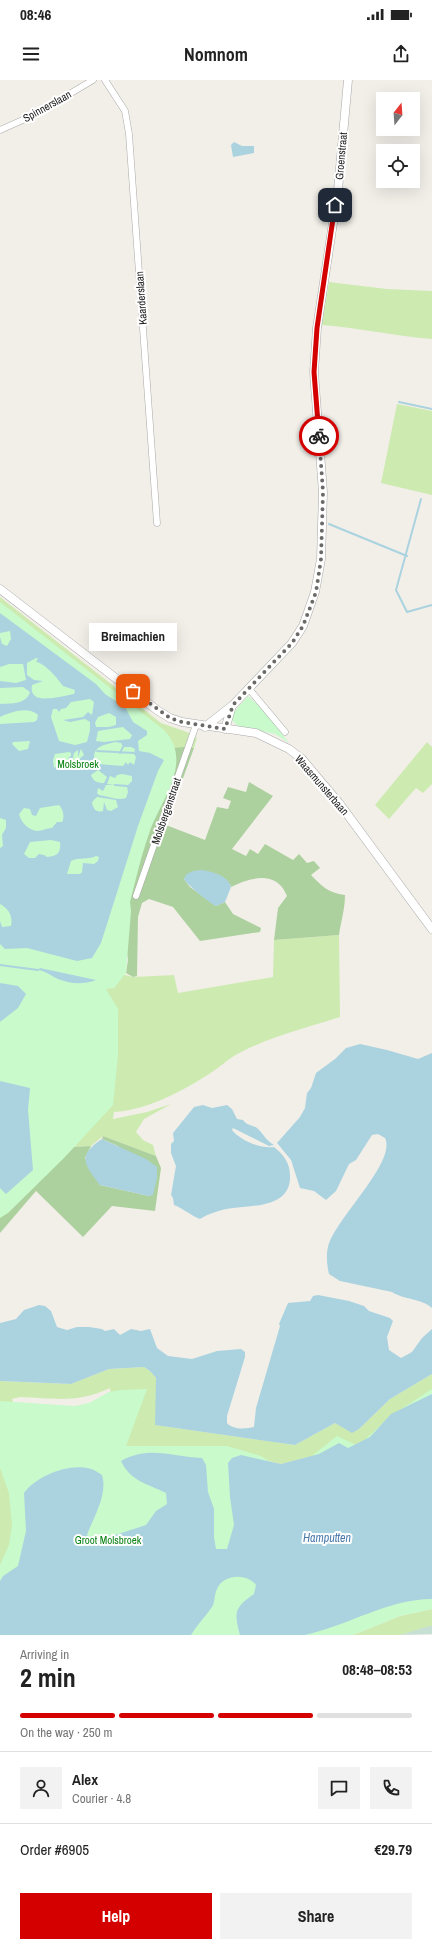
<!DOCTYPE html>
<meta charset="utf-8">
<style>
body{margin:0;font-family:"Archivo Narrow",sans-serif;background:#f2f2f2;color:#222;height:100vh;display:flex;flex-direction:column;font-size:15px;white-space:nowrap}
*{box-sizing:border-box;margin:0}
p{font-size:13px;color:#767676}
.icon{flex:none;width:22px;height:22px;fill:none;stroke:currentColor;stroke-width:2;stroke-linecap:round;stroke-linejoin:round}
.map{position:relative;height:1555px;overflow:hidden}
.details{display:flex;flex-direction:column;background:#fff;flex:1}
.details>*{flex:none}
.needle{width:26px;rotate:17deg}
.fabs{position:absolute;left:376px;top:12px;display:grid;gap:8px}
.fabs a{display:grid;place-items:center;width:44px;height:44px;border-radius:0px;background:#fff;box-shadow:0 4px 16px #0002;font-size:20px}
.pin{position:absolute;display:grid;place-items:center;width:34px;height:34px;color:#fff;margin:-17px;border-radius:8px;box-shadow:0 2px 6px #0006}
.courier{position:absolute;display:grid;place-items:center;width:40px;height:40px;margin:-20px;border:3px solid #d40000;border-radius:50%;background:#fff;color:#222;box-shadow:0 1px 5px #0007}
.bubble{position:absolute;height:28px;border-radius:0px;background:#fff;box-shadow:0 4px 16px #0002;font-size:13px;font-weight:700;line-height:28px;text-align:center}
.headline em{font-style:normal;font-weight:700}
.headline div{display:flex;flex-direction:column-reverse}
.headline{display:flex;align-items:center;justify-content:space-between;height:68px;padding:0 20px}
h1{font-size:26px;font-weight:700;line-height:30px}
.bar{display:grid;grid-template-columns:repeat(4,1fr);gap:6px 4px;align-content:center;height:48px;padding:0 20px}
.bar i{height:5px;border-radius:3px;background:#e0e0e0}
.bar .on{background:#d40000}
.bar p{grid-column:span 4}
.line{display:flex;align-items:center;gap:10px;padding:0 20px;border-top:1px solid #e0e0e0}
.line div{flex:1}
.round{display:grid;place-items:center;flex:none;width:42px;height:42px;border-radius:0px;background:#f2f2f2}
.button{display:flex;gap:8px;margin-top:auto;padding:8px 20px}
.button a{flex:1;height:46px;border-radius:0px;background:#d40000;color:#fff;font-size:16px;font-weight:700;line-height:46px;text-align:center}
.button a+a{background:#f2f2f2;color:#222}
.status{display:flex;justify-content:space-between;align-items:center;height:28px;padding:0 20px;background:#fff;direction:ltr}
.status svg{height:11px;fill:currentColor}
header{display:flex;justify-content:space-between;align-items:center;height:52px;padding:0 20px;background:#fff;font-size:18px;font-weight:700}
.map>svg:first-child{display:block}
.grass{fill:#cdebb0}
.forest{fill:#add19e}
.wetland{fill:#c6e0d4}
.park{fill:#c8facc}
.water{fill:#aad3df;fill-rule:evenodd}
.lines{fill:none;stroke-linecap:round;stroke-linejoin:round}
.stream{stroke:#aad3df;stroke-width:2}
.minor-casing{stroke:#a9a9a9;stroke-width:7}
.tertiary-casing{stroke:#a9a9a9;stroke-width:9}
.minor{stroke:#fff;stroke-width:6}
.tertiary{stroke:#fff;stroke-width:8}
.done{stroke:#6b6a68;stroke-width:4;stroke-dasharray:0 7.2}
.route{stroke:#d40000;stroke-width:5}
.labels{text-anchor:middle;dominant-baseline:central;stroke-width:4;stroke-linejoin:round;paint-order:stroke}
.street-label{font-size:11px;fill:#222;stroke:#fff}
.park-label{font-size:11px;fill:#0c8416;stroke:#fff}
.water-label{font-size:12px;font-style:italic;fill:#4a7aab;stroke:#fff}
</style>
<div class="status"><b>08:46</b><svg viewBox="0 0 49 12"><path d="M0 12V9h3v3zM5 12V6h3v6zM10 12V3h3v9zM15 12V0h3v12zM26 1h20v11H26zM47 4h2v5h-2z"/></svg></div>
<header><svg class="icon" aria-label="menu" viewBox="0 0 24 24"><path d="M4 6h16M4 12h16M4 18h16"/></svg>Nomnom<svg class="icon" aria-label="share" viewBox="0 0 24 24"><path d="M12 15V3M7 8l5-5 5 5M5 13v7h14v-7"/></svg></header>
<div class="map">
<svg width="432" height="1555" viewBox="0 0 432 1555">
<rect width="100%" height="100%" fill="#f2efe9"/>
<path class="grass" d="M329,202L387,209L432,211V259C395,256 359,248 322,245Z
M397,324L432,331V415L381,403Z
M0,517L161,643L187,652L197,658L194,668H173L0,524Z
M427,662L432,667V704L423,713L416,708L389,739L375,725Z
M339,855L340,937C306,948 265,958 234,976C227,980 220,987 212,992C185,1010 148,1030 114,1032L113,1039L147,1032L171,1024L144,1039L136,1052L143,1060L153,1065L156,1076L103,1056L91,1066L73,1067L103,909L114,892L133,897L174,895L178,913L273,897L274,860Z
M144,1287L150,1291L156,1298V1345L295,1365L335,1343L352,1352L359,1349L390,1319L432,1294V1314L370,1357L357,1365L281,1384L253,1377L121,1381L110,1308C76,1324 55,1318 20,1317L12,1319L33,1382L0,1501V1301L71,1304L109,1289Z
M432,1529V1546L400,1555H353L400,1536Z"/>
<path class="forest" d="M184,667L194,668L166,745L205,760L217,727L228,729L231,721L223,718L228,707L246,712L249,702L273,716L232,769L246,776L250,769L258,774L265,764L293,780L299,774L307,783L314,781L320,788L311,795C322,806 328,813 345,815C345,829 341,841 339,855L274,860L278,828L287,816C277,790 251,797 231,807L230,804L184,799L190,807L216,826L225,822L233,834L261,848L260,852L200,861L173,827L149,819L142,823L138,837L137,896L133,897L126,893L128,880L118,810L173,668Z
M103,1056L156,1076L161,1088L155,1131L112,1126L83,1157L36,1111L0,1153V1108L73,1067L91,1066L85,1078L100,1105L149,1116L118,1066L102,1059Z"/>
<path class="wetland" d="M432,1546V1554L400,1555L429,1546Z"/>
<path class="park" d="M0,522L164,650C195,682 159,722 149,754C141,776 136,799 130,822L131,831L126,893L114,908L106,909L118,929V975L113,1025L64,1078L8,1133L0,1138Z
M248,616L263,629L289,663L275,654L238,646L231,639L233,633Z
M147,1309L126,1366H227L261,1376L273,1384H284L300,1382L312,1376L337,1356L358,1366L392,1335L432,1309V1529L400,1536L353,1555H0V1485L9,1465L12,1445L9,1413L0,1388V1321L75,1326L89,1323L109,1312L121,1310Z"/>
<path class="water" d="M234,62L242,66H254V73L233,77L231,65Z
M0,533L96,604L105,614L125,627L133,642L147,651V655L138,661L139,671L150,673L164,680L158,691L138,746L101,863L92,878L77,881L27,868L5,869L0,864V841L2,847L11,846C13,836 9,829 0,824V768L3,766L2,755L6,748V740L0,738V644L34,642L37,640L38,635C28,626 11,632 0,637V624C11,623 26,625 30,612L23,607L0,608V601L16,603L26,600L23,584H9L0,587V557L2,564L7,566L11,559L10,551L0,553ZM36,578H38L36,582C45,583 58,599 63,606L75,610L74,614C61,616 28,627 32,605L43,601L34,600L27,595V583ZM90,619L94,622L92,635L88,632L83,637L63,640L70,642L85,639L90,642V650L87,662L75,665L59,661L51,637L53,629H57L59,632L61,629L66,628L71,622ZM109,633L116,637V645L109,647H96L95,643L98,637ZM123,647L132,655L130,659L104,662L96,661L98,651ZM30,661L28,669L19,671L12,664L13,662ZM115,662L121,663L123,667H131L135,669L134,674L136,677L134,685L130,682L128,685L126,682L123,686L97,684L94,677C95,665 105,665 115,662ZM81,669L84,675L71,686L74,673L78,670V677ZM69,672L71,673V676L68,678L71,681L69,690L59,685L54,688L53,680L55,674ZM98,690L107,697L104,703C97,703 93,701 91,695ZM122,694L132,696V701L127,706L128,712L126,718C117,721 108,716 99,715L97,713L98,708L103,711L106,705H115L107,704L110,696L115,698L117,695ZM97,717L116,720L118,727L111,731L107,730L104,722L103,731C96,733 93,729 92,722ZM59,725C63,729 65,737 62,742H57L52,748C47,748 42,751 37,751C28,750 21,742 19,734L24,728L30,729L32,735L36,736L40,728ZM51,760L60,762C61,773 58,776 47,777L44,775L39,774L35,778H29L24,774L30,762ZM96,776L99,777L98,781L94,784L83,783L82,792L80,794H67L71,781C79,777 88,780 96,776Z
M146,543L163,547L160,557L143,553Z
M201,790C211,791 229,796 231,807L225,822L216,826C211,824 186,804 184,799C187,791 193,791 201,790Z
M40,888L96,900C83,905 71,904 58,899C51,896 46,891 38,890Z
M0,903L18,906L26,914L18,928L0,942Z
M360,964L387,970L418,979L432,973V1228C421,1218 404,1220 392,1212L340,1201L329,1194C327,1186 326,1175 328,1167C334,1140 397,1082 385,1058L378,1054L372,1055L356,1080L349,1084L336,1111L326,1120L314,1111L300,1108L291,1080L277,1063L300,1037L305,1028L307,1013L311,1008L316,993L335,979L346,968Z
M0,1001L30,1008L28,1030L33,1090L6,1114L0,1108Z
M203,1025L212,1028L227,1025L232,1029L237,1039L243,1040C247,1046 251,1044 257,1048C263,1053 266,1061 274,1065L269,1066L233,1048L232,1050C241,1061 261,1069 274,1067C284,1075 290,1083 290,1096C291,1129 249,1125 226,1129C217,1131 208,1134 200,1139C190,1135 184,1129 174,1125L173,1118L171,1115L176,1086L171,1073V1064L174,1061L173,1053L194,1027Z
M102,1059L146,1079L157,1087V1098L153,1115L149,1116L100,1105C85,1085 76,1076 102,1059Z
M318,1215L349,1221L364,1226L369,1231L390,1238L393,1241L387,1257L389,1270L401,1278L412,1272L422,1258L432,1249V1294L390,1319L359,1349L352,1353L335,1343L295,1365L155,1345L156,1298L150,1291L144,1287L109,1289L71,1304L0,1301V1243L16,1239L24,1230L39,1225L45,1226L51,1231L57,1247L67,1250L77,1247H89L102,1249L105,1251L114,1249L120,1255L131,1249L141,1251L150,1249L157,1268L168,1276L192,1279L217,1271L241,1269L245,1272V1277L227,1336V1343C233,1350 246,1349 254,1347L256,1328L280,1246L279,1244L288,1223L310,1221L313,1216Z
M432,1314V1519C388,1519 347,1546 305,1555C288,1555 258,1555 240,1555C234,1532 234,1528 254,1514L256,1505C247,1493 223,1494 217,1509C214,1515 215,1522 212,1527C205,1537 197,1545 191,1555H0V1501L3,1496L18,1486L26,1451L24,1413C36,1396 70,1382 91,1389C95,1390 99,1393 102,1395C108,1414 94,1436 87,1455L94,1464L101,1465L109,1457L146,1445L156,1431L167,1424L166,1413C148,1404 130,1401 121,1381C149,1365 173,1377 202,1378L206,1385L208,1412L214,1429V1457L216,1469H227L234,1445L230,1417L228,1383L232,1378L241,1375L281,1384L319,1374L339,1363L348,1368L370,1357L391,1334Z"/>
<g class="lines">
<path class="stream" d="M399,322L432,329
M421,419L396,510L407,532L432,525
M329,444L407,476
M97,671L134,673
M120,673L123,667
M115,705L127,706
M0,885L38,890"/>
<defs>
<path id="minor" d="M105,0L125,31L129,54L157,443
M0,50L34,35L93,0
M249,609L285,652
M136,816L196,645"/>
<path id="tertiary" d="M0,509L157,630L170,638L182,642L256,653L289,669L302,679L339,723L432,849
M205,647L233,625L292,563L303,546L315,512L321,479L323,412L314,292L317,248L338,110L348,0
M225,649L232,626"/>
</defs>
<use href="#minor" class="minor-casing"/>
<use href="#tertiary" class="tertiary-casing"/>
<use href="#minor" class="minor"/>
<use href="#tertiary" class="tertiary"/>
</g>
<g class="lines">
<path class="done" d="M133,611L170,638L182,642L225,649L233,625L292,563L303,546L316,512L321,479L323,412L319,356"/>
<path class="route" d="M319,356L314,292L317,248L335,125"/>
</g>
<g class="labels">
<g class="street-label">
<text transform="translate(47 26) rotate(-29)">Spinnerslaan</text>
<text transform="translate(341 76) rotate(-85)">Groenstraat</text>
<text transform="translate(141 218) rotate(-94)">Kaarderslaan</text>
<text transform="translate(322 705) rotate(49)">Waasmunsterbaan</text>
<text transform="translate(166 731) rotate(-71)">Molsbergenstraat</text>
</g>
<g class="park-label">
<text x="78" y="684">Molsbroek</text>
<text x="108" y="1460">Groot Molsbroek</text>
</g>
<g class="water-label">
<text x="327" y="1458">Hamputten</text>
</g>
</g>
</svg>
<div class="fabs">
<a><svg class="needle" viewBox="-14 -14 28 28"><path d="M0-13l5 13h-10z" fill="#e53935"/><path d="M0 13l5-13h-10z" fill="#767676"/></svg></a>
<a><svg class="icon" aria-label="locate" viewBox="0 0 24 24"><circle cx="12" cy="12" r="6"/><path d="M12 2v4M12 18v4M2 12h4M18 12h4"/></svg></a>
</div>
<div class="pin" style="left:133px;top:611px;background:#ea580c"><svg class="icon" aria-label="bag" viewBox="0 0 24 24"><path d="M5 8h14l-1 12H6zM9 8a3 3 0 0 1 6 0"/></svg></div>
<div class="pin" style="left:335px;top:125px;background:#1f2937"><svg class="icon" aria-label="home" viewBox="0 0 24 24"><path d="M3 11l9-7 9 7M6 9v11h12V9"/></svg></div>
<div class="courier" style="left:319px;top:356px"><svg class="icon" aria-label="bike" viewBox="0 0 24 24"><circle cx="6" cy="16" r="4"/><circle cx="18" cy="16" r="4"/><path d="M6 16l4-8h5l3 8M10 8l3 8H6M13 5h3"/></svg></div>
<div class="bubble" style="left:89px;top:543px;width:88px">Breimachien</div>
</div>
<section class="details">
<div class="headline"><div><h1>2 min</h1><p>Arriving in</p></div><em>08:48–08:53</em></div>
<div class="bar"><i class="on"></i><i class="on"></i><i class="on"></i><i></i><p>On the way · 250 m</p></div>
<div class="line" style="height:72px"><a class="round"><svg class="icon" aria-label="person" viewBox="0 0 24 24"><circle cx="12" cy="8" r="4"/><path d="M4 21q1-7 8-7t8 7"/></svg></a><div><b>Alex</b><p>Courier · 4.8</p></div><a class="round"><svg class="icon" aria-label="chat" viewBox="0 0 24 24"><path d="M4 5h16v11H9l-5 4z"/></svg></a><a class="round"><svg class="icon" aria-label="phone" viewBox="0 0 24 24"><path d="M5 4h4l2 5-3 2q2 4 5 5l2-3 5 2v4C11 20 4 13 5 4z"/></svg></a></div>
<div class="line" style="height:52px"><div>Order #6905</div><b>€29.79</b></div>
<div class="button"><a>Help</a><a>Share</a></div>
</section>
